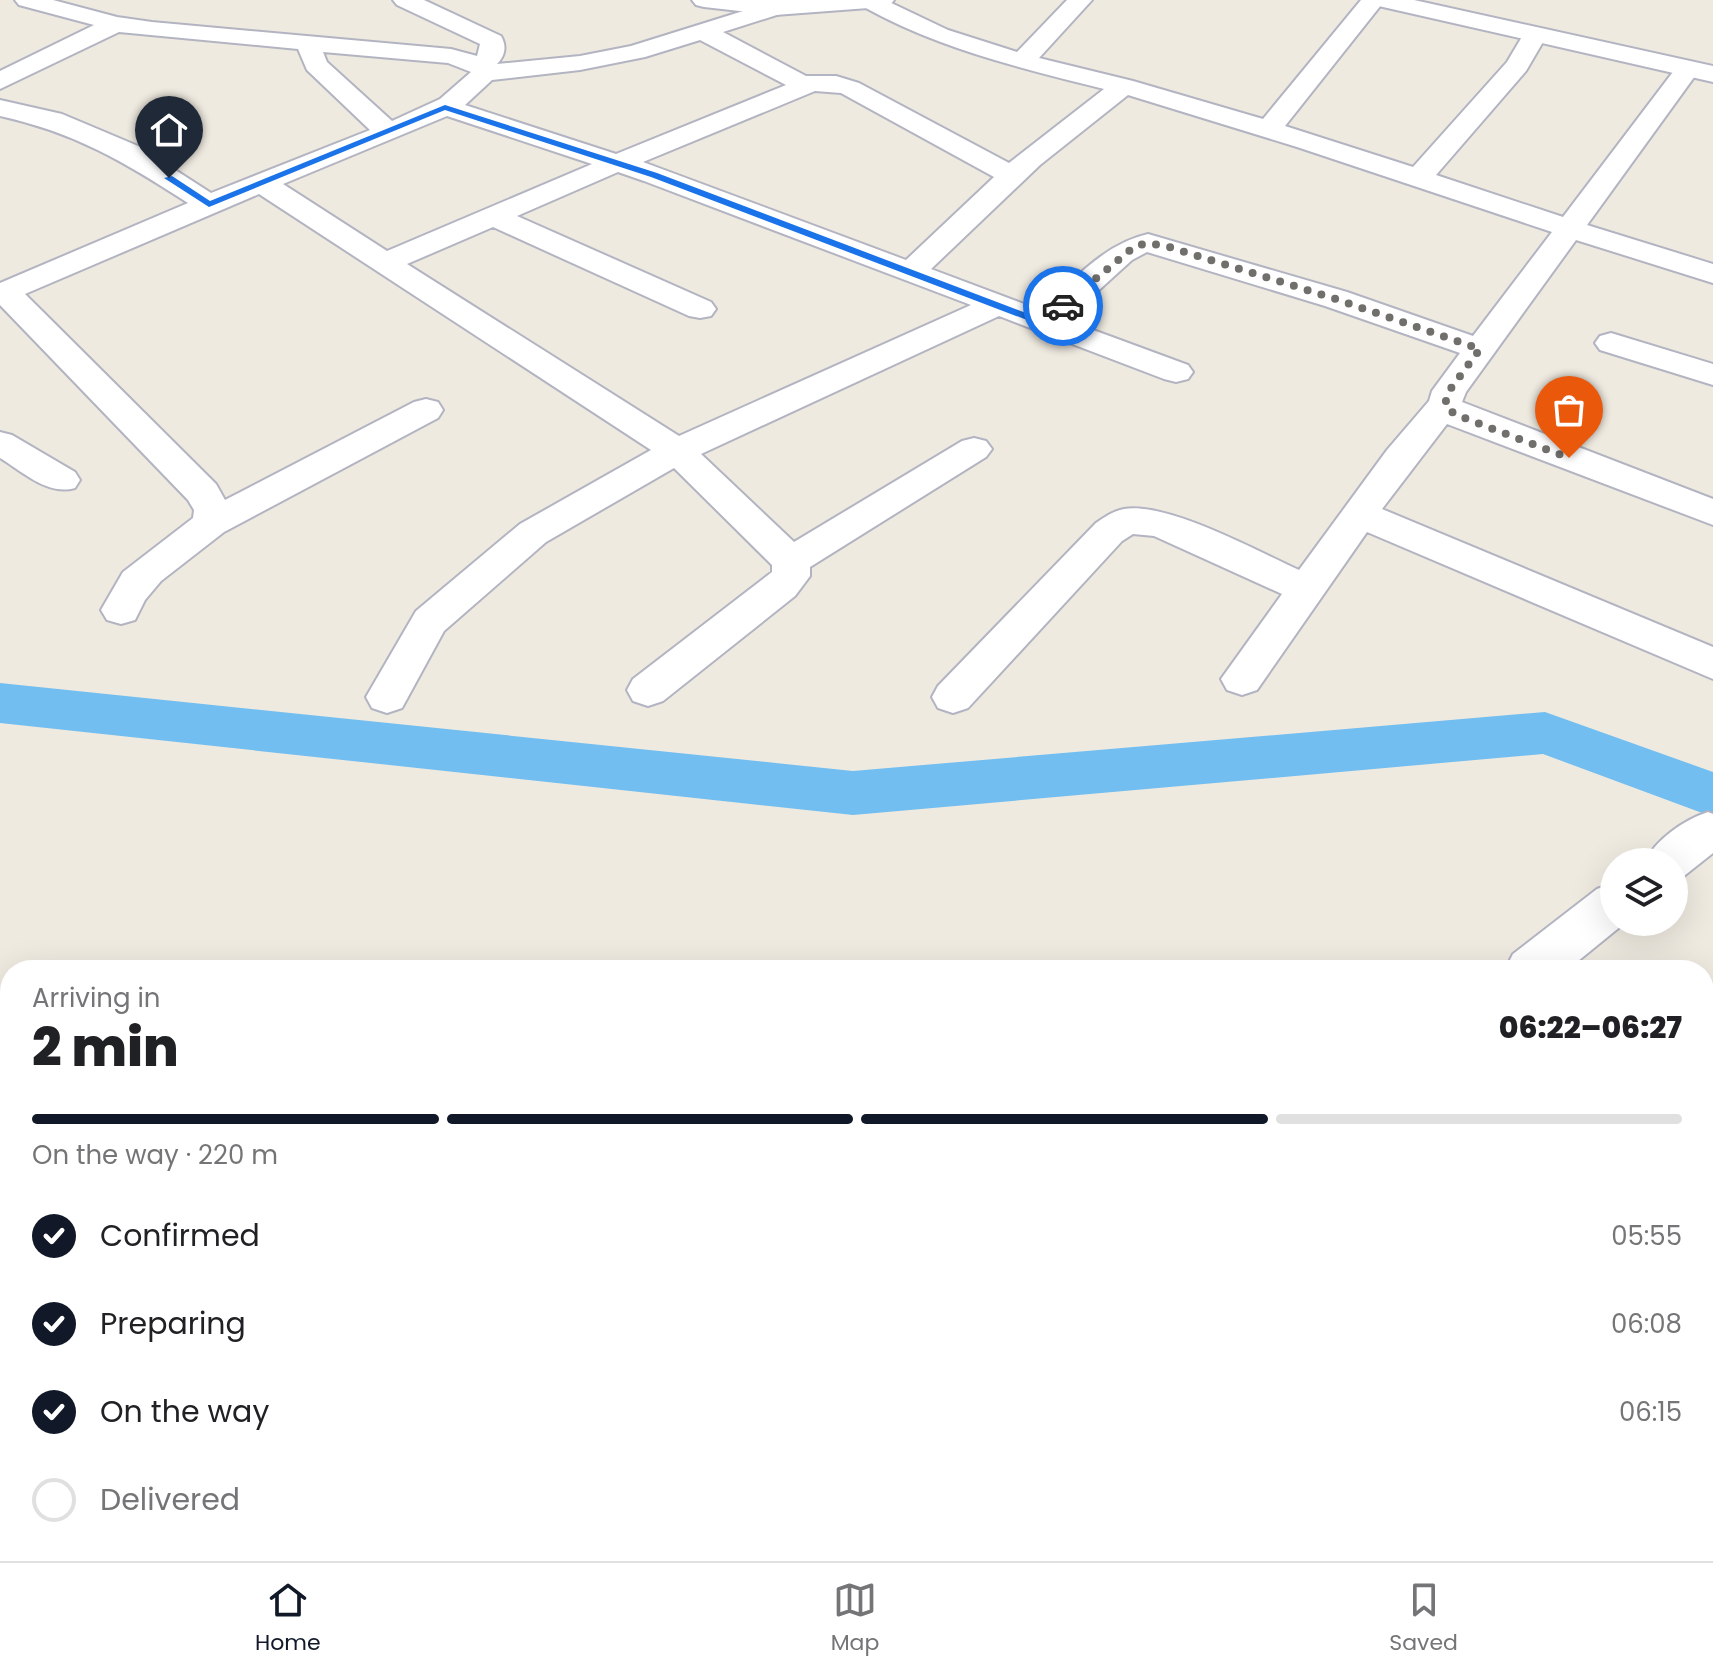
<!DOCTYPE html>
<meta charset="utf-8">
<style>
body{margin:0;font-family:Poppins,sans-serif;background:#f2f2f2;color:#202124;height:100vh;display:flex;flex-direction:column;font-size:30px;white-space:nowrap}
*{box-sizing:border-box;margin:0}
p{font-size:26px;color:#757577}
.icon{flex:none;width:44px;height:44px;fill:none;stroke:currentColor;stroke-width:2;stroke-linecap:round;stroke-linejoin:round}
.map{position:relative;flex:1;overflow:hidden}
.drawer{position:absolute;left:0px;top:960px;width:1714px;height:602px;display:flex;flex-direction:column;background:#fff;border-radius:32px 32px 0 0;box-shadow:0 8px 32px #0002}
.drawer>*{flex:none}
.buttons{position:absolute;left:1600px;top:848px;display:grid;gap:16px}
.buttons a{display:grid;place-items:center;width:88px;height:88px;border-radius:50%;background:#fff;box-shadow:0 8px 32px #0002;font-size:40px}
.pin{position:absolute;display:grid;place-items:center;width:68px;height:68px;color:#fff;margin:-82px -34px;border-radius:50% 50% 50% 0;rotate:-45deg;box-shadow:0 0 8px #0007}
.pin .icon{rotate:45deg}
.courier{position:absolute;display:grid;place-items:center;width:80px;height:80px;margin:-40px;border:6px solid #1a73e8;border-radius:50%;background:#fff;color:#222;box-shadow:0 2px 10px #0007}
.summary em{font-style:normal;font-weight:800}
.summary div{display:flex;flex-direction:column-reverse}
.summary{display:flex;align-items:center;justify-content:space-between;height:136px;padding:0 32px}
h1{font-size:52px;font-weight:800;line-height:60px}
.bar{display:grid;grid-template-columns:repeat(4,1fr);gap:12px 8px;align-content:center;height:96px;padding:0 32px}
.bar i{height:10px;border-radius:6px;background:#e0e0e0}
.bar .on{background:#111827}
.bar p{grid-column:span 4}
ol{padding:0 32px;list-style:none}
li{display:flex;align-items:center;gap:24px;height:88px}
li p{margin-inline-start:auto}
li .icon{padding:8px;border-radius:50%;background:#111827;color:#fff;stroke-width:4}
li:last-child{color:#757577}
li i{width:44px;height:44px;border:4px solid #e0e0e0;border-radius:50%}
.menu{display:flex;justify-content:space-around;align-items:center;height:112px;border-top:2px solid #e0e0e0;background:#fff;font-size:22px;color:#757577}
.menu a{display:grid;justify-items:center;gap:4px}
.menu .on{color:#111827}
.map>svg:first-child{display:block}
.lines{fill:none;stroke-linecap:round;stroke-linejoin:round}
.canal{fill:#72bef1;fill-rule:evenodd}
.minor-casing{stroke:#b3b4c1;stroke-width:4}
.tertiary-casing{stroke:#b3b4c1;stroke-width:4}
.minor{fill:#fff;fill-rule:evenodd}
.tertiary{fill:#fff;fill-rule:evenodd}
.route{fill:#1a73e8}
.done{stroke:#716f6c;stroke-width:8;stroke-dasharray:0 14.4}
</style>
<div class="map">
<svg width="1713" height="1561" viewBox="0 0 1713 1561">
<rect width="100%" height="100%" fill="#efeae0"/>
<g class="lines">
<path class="canal" d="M0,683L853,771L1545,712L1713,772V817L1543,754L853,815L0,723Z"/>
<defs>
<path id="minor" d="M15,0H53L117,17L152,22L451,49L477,56L480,44L397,5L393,0H424L501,36C507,46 505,56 497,64L580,56L631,46L775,1L783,3L787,8L783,13L723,32L806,76H836L859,83L1009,163L1104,89C1021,68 939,49 864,7L862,0H885L948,30L1017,52L1067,0H1092L1039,58L1133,81L1263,119L1361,0H1385L1285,126L1413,167L1507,62L1526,30H1544L1547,35L1526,71L1436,175L1563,217L1679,64H1697L1700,69L1587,225L1713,264V283L1576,240L1466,392L1462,402L1713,499V525L1447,424L1382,509L1713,647V679L1367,532L1257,690L1242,695L1227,690L1221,679L1282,594L1154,536L1133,534L1122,541L968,708L953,713L938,708L932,697L938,686L1096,523C1105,517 1113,511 1124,509C1168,502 1257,551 1299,570L1387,450L1429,401L1432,391L1460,353L1325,306L1147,252L1132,260L1066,320L1188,365L1193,372L1188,379L1176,382L1164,379L999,316L701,454L794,542L962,441L974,438L986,441L992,449L986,457L810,567V576L795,596L663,701L648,706L633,701L627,690L633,679L772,572V565L674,468L546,542L444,631L402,708L387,713L372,708L366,697L416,611L520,524L651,450L259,194L25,294L216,484L225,500L414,402L426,399L438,402L443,410L438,418L224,532L161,581L145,600L135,620L121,624L107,620L101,610L123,572L193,518L194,510L188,500L0,305V283L188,203C123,161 76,133 0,116V100L62,114L138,146L211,193L370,130L307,70L298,49L119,32L0,89V71L94,25L19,5ZM700,40L786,85L616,154L465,105L492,80L580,70L645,57ZM323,52L448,63L471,72L440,99L392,121L327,62ZM815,91L841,93L994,177L906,260L643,162ZM1128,95L1297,147L1552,232L1473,336L1347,292L1148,234C1104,244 1074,280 1040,310L931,269L1040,165ZM447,116L592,164L387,251L283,184ZM618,172L644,181L971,305L679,436L407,264L493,227L689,316L700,318L711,316L716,309L711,302L517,216Z
M1611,333L1713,364V385L1600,350L1595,343L1600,336Z
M0,432L12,435L75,472L80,480L75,488C48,496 23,472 0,458Z
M1708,812L1713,814V853L1684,876L1674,879V862H1645C1656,839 1684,820 1708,812Z
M1614,883V922H1626L1567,970H1505L1513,954L1597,889Z
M0,1021L10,1023V1071L0,1069Z
M1083,1552H1162L1165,1561H1086Z"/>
<path id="tertiary" d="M692,0H894L890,5L882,7L775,15L704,7L696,5Z
M1371,0H1414L1713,66V82L1383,7L1375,5Z"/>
</defs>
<use href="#minor" class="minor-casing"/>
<use href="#tertiary" class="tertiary-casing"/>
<use href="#minor" class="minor"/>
<use href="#tertiary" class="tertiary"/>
</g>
<path class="route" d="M445,105L657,173L1042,319L1060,304L1067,306L1047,325H1040L651,177L445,110L209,207L164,178L172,176L210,201Z"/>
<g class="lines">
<path class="done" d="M1063,306L1135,246L1148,243L1169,247L1336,299L1480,349L1449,391L1445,404L1454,414L1569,458"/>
</g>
</svg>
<div class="buttons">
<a><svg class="icon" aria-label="layers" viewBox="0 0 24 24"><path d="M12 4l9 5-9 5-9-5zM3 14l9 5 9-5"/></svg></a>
</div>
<div class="pin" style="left:1569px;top:458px;background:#ea580c"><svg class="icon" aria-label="bag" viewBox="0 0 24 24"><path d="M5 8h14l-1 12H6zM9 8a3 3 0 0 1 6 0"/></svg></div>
<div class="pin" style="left:169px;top:178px;background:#1f2937"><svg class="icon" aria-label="home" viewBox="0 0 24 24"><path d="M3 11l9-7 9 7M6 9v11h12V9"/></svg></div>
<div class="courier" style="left:1063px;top:306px"><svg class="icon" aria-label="car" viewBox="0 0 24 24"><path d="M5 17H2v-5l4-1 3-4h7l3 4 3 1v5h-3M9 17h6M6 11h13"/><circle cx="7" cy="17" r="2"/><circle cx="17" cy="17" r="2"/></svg></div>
<section class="drawer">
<div class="summary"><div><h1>2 min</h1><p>Arriving in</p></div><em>06:22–06:27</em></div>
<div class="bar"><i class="on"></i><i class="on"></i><i class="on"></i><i></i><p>On the way · 220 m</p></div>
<ol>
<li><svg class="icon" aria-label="check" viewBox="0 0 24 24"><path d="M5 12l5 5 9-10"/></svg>Confirmed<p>05:55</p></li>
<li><svg class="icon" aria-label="check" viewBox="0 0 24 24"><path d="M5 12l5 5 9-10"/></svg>Preparing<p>06:08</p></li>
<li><svg class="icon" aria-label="check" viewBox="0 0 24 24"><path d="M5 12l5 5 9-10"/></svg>On the way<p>06:15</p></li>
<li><i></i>Delivered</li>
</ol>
</section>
</div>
<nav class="menu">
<a class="on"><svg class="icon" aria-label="home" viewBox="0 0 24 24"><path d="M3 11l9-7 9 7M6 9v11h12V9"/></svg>Home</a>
<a><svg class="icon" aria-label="map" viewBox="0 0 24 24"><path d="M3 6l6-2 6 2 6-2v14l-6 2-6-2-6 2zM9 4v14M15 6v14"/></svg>Map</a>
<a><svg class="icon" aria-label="saved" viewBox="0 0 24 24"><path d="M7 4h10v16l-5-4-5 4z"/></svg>Saved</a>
</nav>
